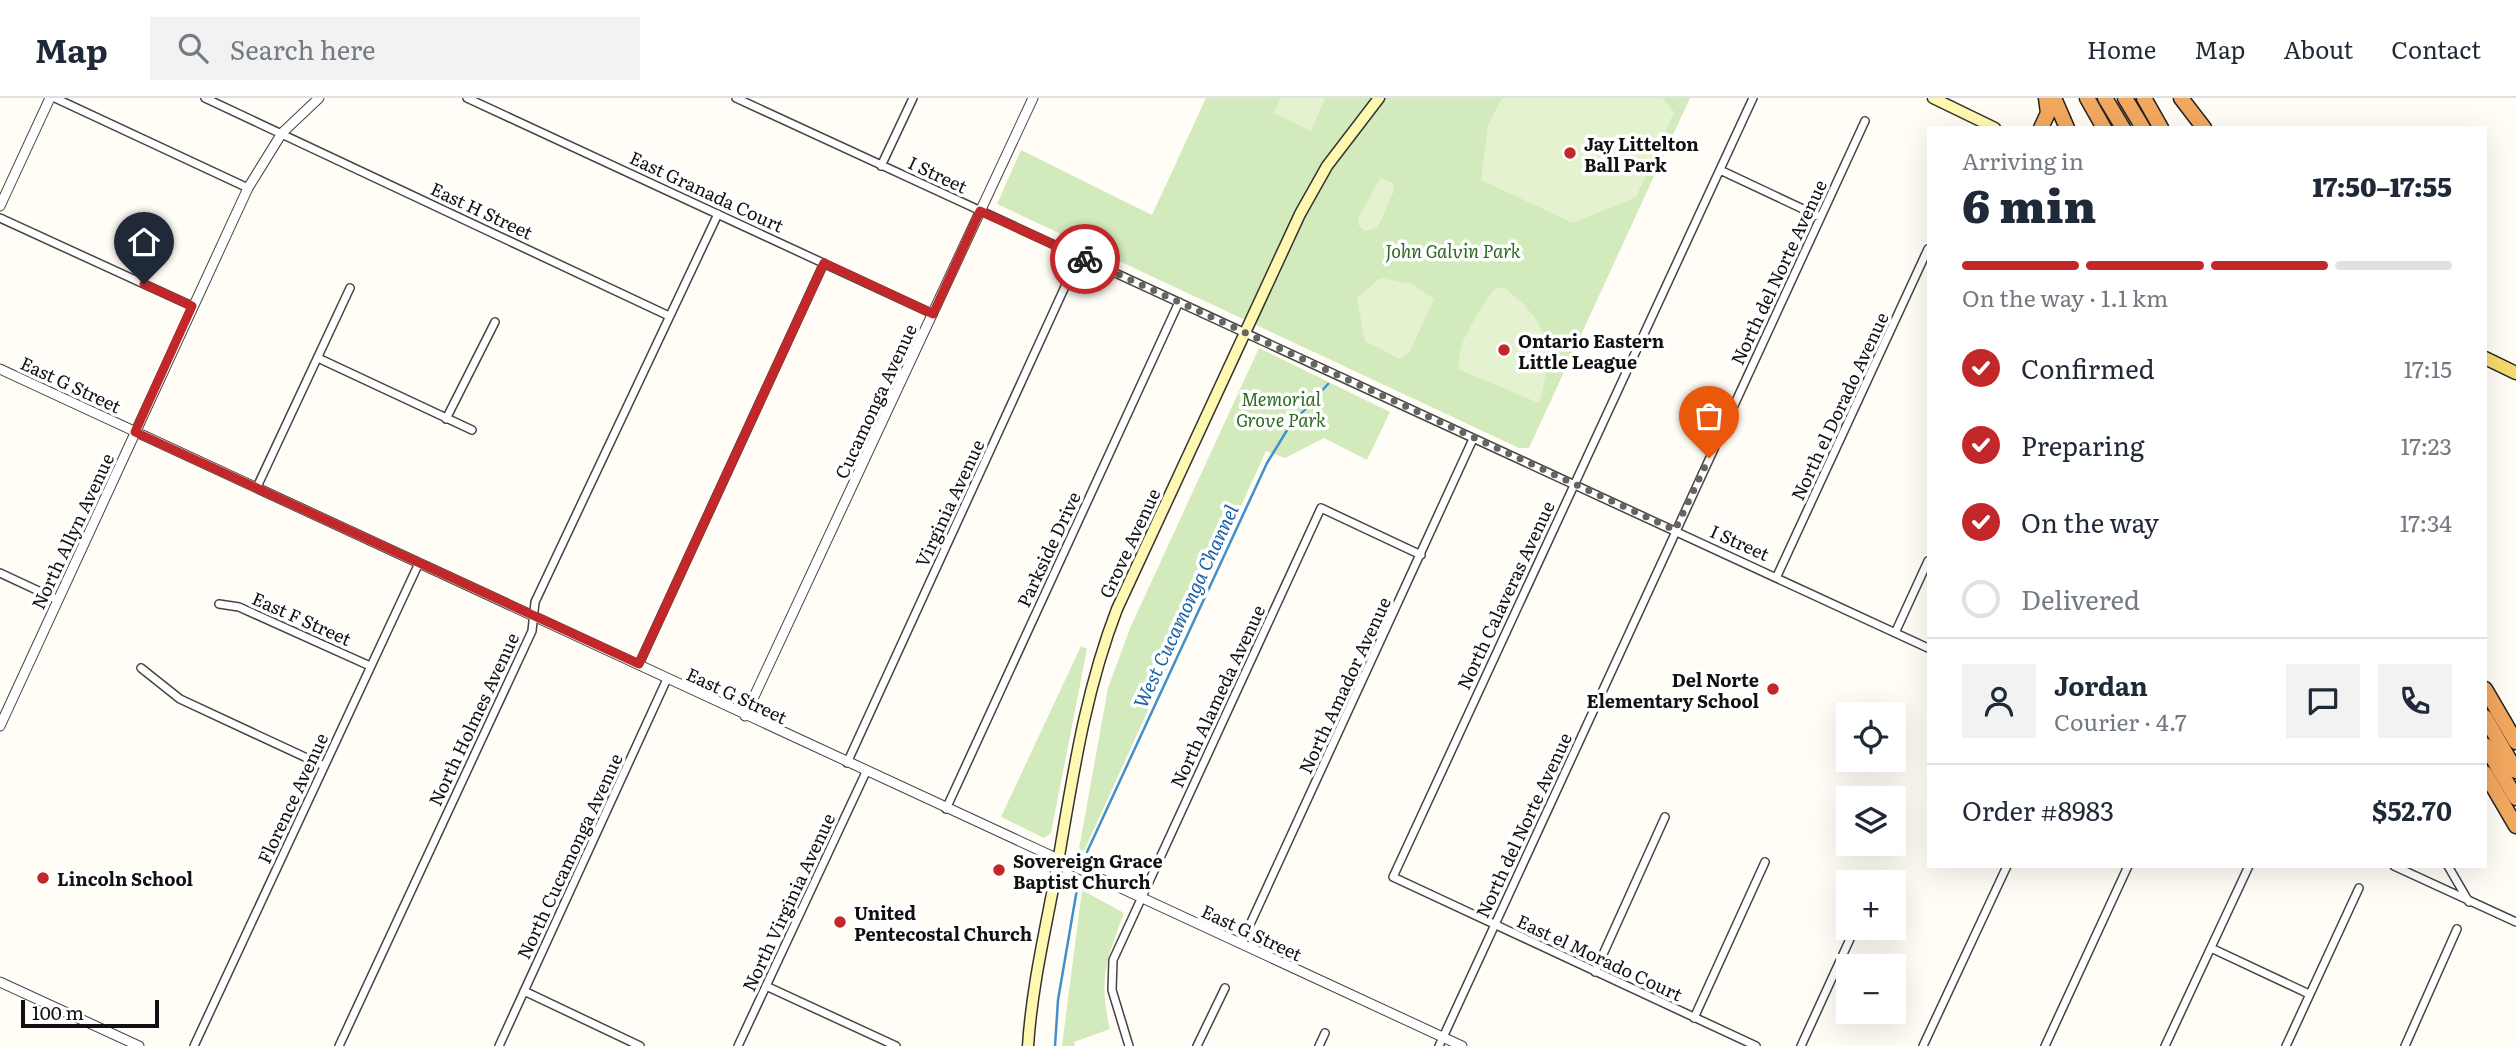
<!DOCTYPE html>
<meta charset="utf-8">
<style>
body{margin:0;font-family:Literata,serif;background:#f2f2f3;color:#1f2937;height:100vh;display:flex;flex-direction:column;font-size:26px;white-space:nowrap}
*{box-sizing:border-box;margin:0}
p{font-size:23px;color:#747a83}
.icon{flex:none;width:38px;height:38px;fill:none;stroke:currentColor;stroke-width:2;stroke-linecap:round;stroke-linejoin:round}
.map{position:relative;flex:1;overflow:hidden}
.details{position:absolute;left:1927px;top:28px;width:560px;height:742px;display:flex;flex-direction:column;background:#fff;border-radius:0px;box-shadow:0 7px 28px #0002}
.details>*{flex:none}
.tools{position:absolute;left:1836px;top:604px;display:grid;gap:14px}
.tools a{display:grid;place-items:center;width:70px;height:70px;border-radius:0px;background:#fff;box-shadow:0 7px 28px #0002;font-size:35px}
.scale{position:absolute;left:21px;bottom:18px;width:138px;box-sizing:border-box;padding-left:7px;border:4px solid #111;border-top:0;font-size:19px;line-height:24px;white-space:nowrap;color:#111;-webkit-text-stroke:5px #fff;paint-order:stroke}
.pin{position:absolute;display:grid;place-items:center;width:60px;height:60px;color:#fff;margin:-72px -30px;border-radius:50% 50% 50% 0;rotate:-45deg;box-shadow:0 0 7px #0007}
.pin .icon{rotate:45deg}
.courier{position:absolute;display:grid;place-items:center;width:70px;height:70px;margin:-35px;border:5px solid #c2282a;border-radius:50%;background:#fff;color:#222;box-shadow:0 2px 9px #0007}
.head em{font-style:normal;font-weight:800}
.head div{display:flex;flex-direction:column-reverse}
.head{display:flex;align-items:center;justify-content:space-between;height:119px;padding:0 35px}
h1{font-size:46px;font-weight:800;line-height:52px}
.bar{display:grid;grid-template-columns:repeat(4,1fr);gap:10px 7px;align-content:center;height:84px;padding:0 35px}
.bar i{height:9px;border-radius:5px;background:#e0e1e3}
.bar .current{background:#c2282a}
.bar p{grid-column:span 4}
.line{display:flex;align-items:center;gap:18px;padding:0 35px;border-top:2px solid #e0e1e3}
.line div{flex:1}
.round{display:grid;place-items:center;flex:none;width:74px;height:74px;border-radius:0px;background:#f2f2f3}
ol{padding:0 35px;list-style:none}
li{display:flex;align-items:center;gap:21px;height:77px}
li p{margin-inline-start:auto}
li .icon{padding:7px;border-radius:50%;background:#c2282a;color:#fff;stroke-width:4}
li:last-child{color:#747a83}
li i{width:38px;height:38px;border:4px solid #e0e1e3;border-radius:50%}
header{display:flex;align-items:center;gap:42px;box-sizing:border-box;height:98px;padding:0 35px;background:#fff;border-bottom:2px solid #e0e1e3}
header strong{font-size:33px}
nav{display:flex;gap:38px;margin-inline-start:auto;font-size:24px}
.search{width:490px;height:63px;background:#f2f2f3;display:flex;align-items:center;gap:18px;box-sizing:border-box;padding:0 24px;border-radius:0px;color:#747a83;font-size:26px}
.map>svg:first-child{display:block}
.green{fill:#d3eabd}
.pitch{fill:#e5f2cf}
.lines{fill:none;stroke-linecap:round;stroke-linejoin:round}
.stream{stroke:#4190cd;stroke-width:2.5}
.minor-casing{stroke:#444;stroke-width:10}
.tertiary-casing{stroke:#444;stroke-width:11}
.secondary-casing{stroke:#333;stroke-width:13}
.primary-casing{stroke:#222;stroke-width:15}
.motorway-casing{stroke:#222;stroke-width:17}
.minor{stroke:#fff;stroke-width:7}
.tertiary{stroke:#fff;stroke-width:9}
.secondary{stroke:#fef8b1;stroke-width:10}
.primary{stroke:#f7da6d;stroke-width:12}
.motorway{stroke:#f3a85f;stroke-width:14}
.done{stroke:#646461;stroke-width:7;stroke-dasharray:0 12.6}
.route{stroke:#c2282a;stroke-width:9}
.poi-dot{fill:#c2282a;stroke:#fff;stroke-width:2.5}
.labels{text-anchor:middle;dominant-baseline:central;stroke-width:7;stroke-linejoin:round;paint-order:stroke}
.poi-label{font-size:18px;font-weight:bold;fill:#111;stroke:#fff;text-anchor:start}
.street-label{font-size:18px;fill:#111;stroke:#fff}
.park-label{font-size:18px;font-style:italic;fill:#2d6a20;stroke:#fff}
.water-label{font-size:19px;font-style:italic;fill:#1962a4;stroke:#fff}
</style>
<header>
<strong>Map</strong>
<div class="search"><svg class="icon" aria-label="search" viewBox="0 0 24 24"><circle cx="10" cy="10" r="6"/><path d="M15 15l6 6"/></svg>Search here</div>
<nav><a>Home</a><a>Map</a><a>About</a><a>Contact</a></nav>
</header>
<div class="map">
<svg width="2516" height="948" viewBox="0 0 2516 948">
<rect width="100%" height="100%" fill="#fffdf5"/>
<path class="green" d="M1206,0H1690L1529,350H1519L997,106L1021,52L1152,117Z
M1259,250L1390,314L1367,362L1324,340L1285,360L1266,353L1084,753L1079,751L1108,590L1131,528Z
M1081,548L1087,551L1051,735L1044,740L1001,719Z
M1082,792L1124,815C1107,860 1098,882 1110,931L1074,944L1075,948H1062Z"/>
<path class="pitch" d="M1280,0H1325L1311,33L1274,15Z
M1502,0H1663L1674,14L1636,99L1573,125L1481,82L1488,27Z
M1380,80L1393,85L1394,93L1378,129L1365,133L1359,128L1358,121Z
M1380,180L1412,186L1434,201L1409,255L1400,261L1365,243L1357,200Z
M1503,189C1549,223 1555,251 1539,305L1460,272C1454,245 1480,215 1493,192Z"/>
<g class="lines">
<path class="stream" d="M1087,754L1267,365L1289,329L1328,286
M1055,948L1058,902L1077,791"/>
<defs>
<path id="minor" d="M55,0L248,90
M205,0L669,218
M467,0L933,216
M736,0L1928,550
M1753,0L1393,779L1756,948
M881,68L913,0
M1720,72L1820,119
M0,120L192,208
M318,260L472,332
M446,321L495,224
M257,389L350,190
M0,475L58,502
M1777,478L1928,151
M219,506L239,509L370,568
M1895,535L1928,463
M639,566L824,165
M141,570L180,601L324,668
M847,665L1079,158
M946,711L1179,204
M2394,768L2516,824
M2448,768L2469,804
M1241,846L1473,341
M2211,850L2309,896
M1595,874L1665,719
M766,888L896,948
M524,893L640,948
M1694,920L1765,764
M194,948L419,465
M339,948L532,533L535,504L718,116
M499,948L667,581
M738,948L866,674
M1129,948L1112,892L1113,862L1321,410L1421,457
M1197,948L1225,890
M1319,948L1325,935
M1439,948L1865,23
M1801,948L1855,830
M1923,948L2007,768
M2045,948L2128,768
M2165,948L2249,768
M2286,948L2359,790
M2405,948L2457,831"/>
<path id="tertiary" d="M0,108L50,0
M0,271L1462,948
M745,618L1033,0
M0,628L248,90L282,35L319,0
M0,884L139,948"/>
<path id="secondary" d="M1933,0L1995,30
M1028,948C1032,886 1047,825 1058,764C1073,677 1085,594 1117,511L1300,116L1327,68L1379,0"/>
<path id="primary" d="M2485,260L2516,275"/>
<path id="motorway" d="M2054,0L2067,30
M2087,0L2104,30
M2105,0L2123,30
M2125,0L2143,30
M2144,0L2161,30
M2181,0L2204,30
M2041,30L2048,15L2046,0
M2485,591L2516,644
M2485,619L2516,673
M2485,647L2516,700
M2485,675L2516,728"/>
</defs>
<use href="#minor" class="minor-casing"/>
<use href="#tertiary" class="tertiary-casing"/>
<use href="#secondary" class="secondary-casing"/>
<use href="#primary" class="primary-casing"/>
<use href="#motorway" class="motorway-casing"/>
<use href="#minor" class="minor"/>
<use href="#tertiary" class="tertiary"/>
<use href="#secondary" class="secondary"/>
<use href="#primary" class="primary"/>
<use href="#motorway" class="motorway"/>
</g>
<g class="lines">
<path class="done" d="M1085,161L1675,432L1709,360"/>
<path class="route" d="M144,186L192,208L135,334L639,566L824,165L933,216L980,113L1085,161"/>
</g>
<g class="poi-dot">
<circle cx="1570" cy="55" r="7"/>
<circle cx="1504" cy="252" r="7"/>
<circle cx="1773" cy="591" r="7"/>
<circle cx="999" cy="772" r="7"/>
<circle cx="43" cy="780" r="7"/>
<circle cx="840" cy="824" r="7"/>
</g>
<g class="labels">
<g class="poi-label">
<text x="1584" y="45">Jay Littelton<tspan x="1584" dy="21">Ball Park</tspan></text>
<text x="1518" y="242">Ontario Eastern<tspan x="1518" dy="21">Little League</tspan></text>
<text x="1759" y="581" text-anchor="end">Del Norte<tspan x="1759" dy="21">Elementary School</tspan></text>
<text x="1013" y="762">Sovereign Grace<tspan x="1013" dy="21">Baptist Church</tspan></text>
<text x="57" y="780">Lincoln School</text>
<text x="854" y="814">United<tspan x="854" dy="21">Pentecostal Church</tspan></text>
</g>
<g class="street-label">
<text transform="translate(938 76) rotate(25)">I Street</text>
<text transform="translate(707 93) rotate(25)">East Granada Court</text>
<text transform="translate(482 112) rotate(25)">East H Street</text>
<text transform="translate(1778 174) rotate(-65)">North del Norte Avenue</text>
<text transform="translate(71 286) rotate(25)">East G Street</text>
<text transform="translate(875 303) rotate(-65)">Cucamonga Avenue</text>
<text transform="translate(1839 308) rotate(-65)">North el Dorado Avenue</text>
<text transform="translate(949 405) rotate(-65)">Virginia Avenue</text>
<text transform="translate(72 433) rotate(-65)">North Allyn Avenue</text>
<text transform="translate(1740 444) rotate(24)">I Street</text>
<text transform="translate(1129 445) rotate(-65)">Grove Avenue</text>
<text transform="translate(1048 451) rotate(-65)">Parkside Drive</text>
<text transform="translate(1505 497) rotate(-65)">North Calaveras Avenue</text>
<text transform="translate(302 520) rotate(24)">East F Street</text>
<text transform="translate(1344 587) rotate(-65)">North Amador Avenue</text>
<text transform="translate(737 597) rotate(25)">East G Street</text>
<text transform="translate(1217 598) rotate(-65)">North Alameda Avenue</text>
<text transform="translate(473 621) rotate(-65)">North Holmes Avenue</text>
<text transform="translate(292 700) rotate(-65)">Florence Avenue</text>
<text transform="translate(1523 727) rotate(-65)">North del Norte Avenue</text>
<text transform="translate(569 758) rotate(-65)">North Cucamonga Avenue</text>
<text transform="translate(788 804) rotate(-65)">North Virginia Avenue</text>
<text transform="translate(1252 834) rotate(25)">East G Street</text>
<text transform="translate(1600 859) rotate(25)">East el Morado Court</text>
</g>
<g class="park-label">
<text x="1453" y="152">John Galvin Park</text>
<text x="1281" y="300">Memorial<tspan x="1281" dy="21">Grove Park</tspan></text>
</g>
<g class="water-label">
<text transform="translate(1185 508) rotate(-65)">West Cucamonga Channel</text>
</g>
</g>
</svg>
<div class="tools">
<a><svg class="icon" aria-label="locate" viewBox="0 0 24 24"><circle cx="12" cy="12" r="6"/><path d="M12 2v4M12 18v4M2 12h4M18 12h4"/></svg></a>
<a><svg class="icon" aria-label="layers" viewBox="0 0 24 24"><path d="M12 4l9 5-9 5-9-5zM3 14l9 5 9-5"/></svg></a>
<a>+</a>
<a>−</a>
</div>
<div class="scale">100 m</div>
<div class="pin" style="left:1709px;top:360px;background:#ea580c"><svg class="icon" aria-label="bag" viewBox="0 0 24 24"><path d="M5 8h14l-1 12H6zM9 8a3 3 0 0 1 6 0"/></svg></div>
<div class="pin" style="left:144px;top:186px;background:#1f2937"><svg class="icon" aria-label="home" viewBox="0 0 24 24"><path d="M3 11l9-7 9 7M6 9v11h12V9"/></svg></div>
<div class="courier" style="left:1085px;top:161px"><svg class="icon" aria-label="bike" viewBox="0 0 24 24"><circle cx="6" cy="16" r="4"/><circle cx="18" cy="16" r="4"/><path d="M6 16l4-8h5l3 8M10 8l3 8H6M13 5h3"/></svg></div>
<section class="details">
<div class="head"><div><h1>6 min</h1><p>Arriving in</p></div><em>17:50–17:55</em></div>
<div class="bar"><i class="current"></i><i class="current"></i><i class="current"></i><i></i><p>On the way · 1.1 km</p></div>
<ol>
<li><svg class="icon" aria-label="check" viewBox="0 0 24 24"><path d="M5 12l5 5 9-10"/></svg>Confirmed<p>17:15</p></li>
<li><svg class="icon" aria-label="check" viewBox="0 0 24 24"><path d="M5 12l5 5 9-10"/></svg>Preparing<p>17:23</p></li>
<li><svg class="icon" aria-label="check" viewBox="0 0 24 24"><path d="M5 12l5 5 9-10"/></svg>On the way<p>17:34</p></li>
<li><i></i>Delivered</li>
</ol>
<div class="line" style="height:126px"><a class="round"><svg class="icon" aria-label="person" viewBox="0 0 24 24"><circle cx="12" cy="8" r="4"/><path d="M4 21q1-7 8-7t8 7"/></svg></a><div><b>Jordan</b><p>Courier · 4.7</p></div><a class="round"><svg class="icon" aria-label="chat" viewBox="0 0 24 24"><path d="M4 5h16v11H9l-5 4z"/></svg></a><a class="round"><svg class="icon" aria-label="phone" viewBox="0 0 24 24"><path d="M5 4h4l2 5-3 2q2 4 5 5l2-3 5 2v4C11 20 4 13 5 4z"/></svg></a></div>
<div class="line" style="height:91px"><div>Order #8983</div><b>$52.70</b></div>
</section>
</div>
